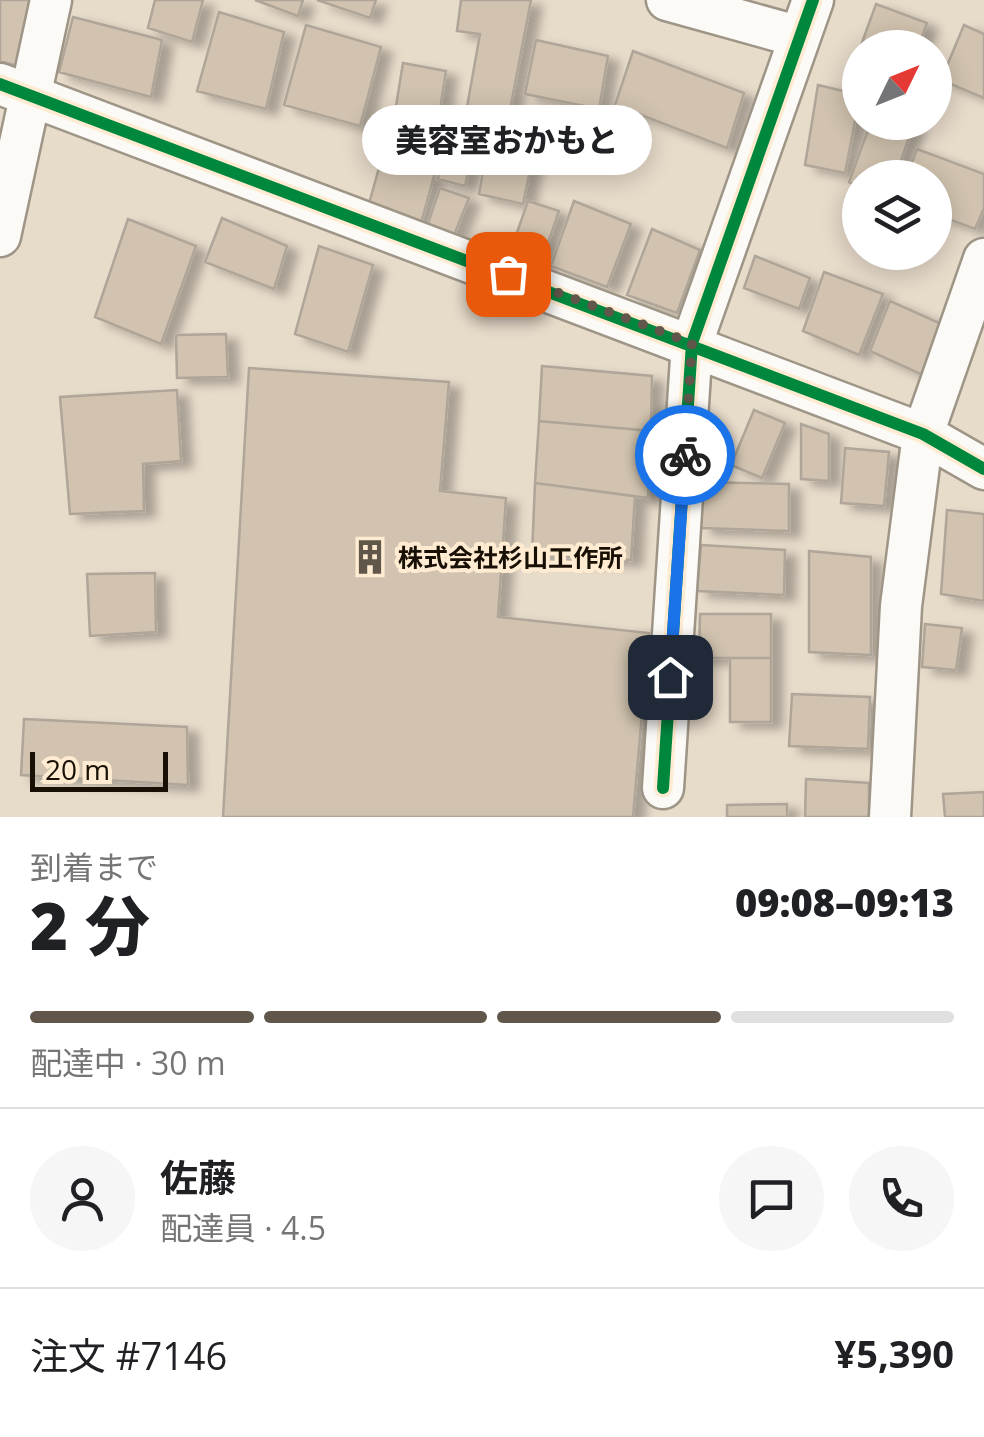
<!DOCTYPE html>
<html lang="ja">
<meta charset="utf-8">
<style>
body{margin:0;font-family:"Open Sans","Noto Sans JP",sans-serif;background:#f6f6f6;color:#202124;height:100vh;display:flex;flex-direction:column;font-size:38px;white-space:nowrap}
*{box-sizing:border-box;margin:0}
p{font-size:32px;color:#757577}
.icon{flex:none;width:55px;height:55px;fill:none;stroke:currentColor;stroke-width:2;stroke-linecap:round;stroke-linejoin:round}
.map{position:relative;height:817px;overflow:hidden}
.panel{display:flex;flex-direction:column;background:#fff;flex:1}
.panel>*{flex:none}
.needle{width:65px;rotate:47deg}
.controls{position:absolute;left:842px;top:30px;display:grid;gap:20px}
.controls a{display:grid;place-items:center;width:110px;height:110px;border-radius:50%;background:#fff;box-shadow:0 5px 25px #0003;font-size:50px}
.scale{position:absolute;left:30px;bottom:25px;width:138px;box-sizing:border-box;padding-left:10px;border:5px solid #181005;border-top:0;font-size:28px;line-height:35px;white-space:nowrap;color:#181005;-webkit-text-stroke:8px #feebd1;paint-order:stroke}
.pin{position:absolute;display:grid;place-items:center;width:85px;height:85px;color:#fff;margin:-42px;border-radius:20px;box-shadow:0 5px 15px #0006}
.courier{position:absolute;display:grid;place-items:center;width:100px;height:100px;margin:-50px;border:8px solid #1a73e8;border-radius:50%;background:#fff;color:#222;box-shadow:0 2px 12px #0007}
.bubble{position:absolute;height:70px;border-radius:35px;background:#fff;box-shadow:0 5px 25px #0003;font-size:32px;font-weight:800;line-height:70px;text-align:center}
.headline em{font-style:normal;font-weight:800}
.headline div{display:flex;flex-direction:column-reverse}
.headline{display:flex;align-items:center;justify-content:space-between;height:170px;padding:0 30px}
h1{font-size:65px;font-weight:800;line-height:75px}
.bar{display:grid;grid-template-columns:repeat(4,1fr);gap:15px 10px;align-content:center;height:120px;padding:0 30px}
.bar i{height:12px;border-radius:8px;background:#e0e0e0}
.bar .selected{background:#60574a}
.bar p{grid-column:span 4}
.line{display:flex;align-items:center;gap:25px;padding:0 30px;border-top:2px solid #e0e0e0}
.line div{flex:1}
.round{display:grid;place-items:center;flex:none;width:105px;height:105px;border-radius:52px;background:#f6f6f6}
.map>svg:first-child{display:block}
.building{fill:#d1c3af;stroke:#afa598;stroke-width:2.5;filter:url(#shadow)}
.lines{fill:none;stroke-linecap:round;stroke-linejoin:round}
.street-casing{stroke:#9e9587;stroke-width:45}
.street{stroke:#fbfaf7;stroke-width:40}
.cycleway-casing{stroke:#feebd1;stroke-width:19}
.cycleway{stroke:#00873e;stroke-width:12}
.done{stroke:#60574a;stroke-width:10;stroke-dasharray:0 18}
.route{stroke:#1a73e8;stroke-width:12}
.labels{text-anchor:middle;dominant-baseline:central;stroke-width:8;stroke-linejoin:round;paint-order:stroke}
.poi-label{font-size:25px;font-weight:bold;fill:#181005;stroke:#feebd1;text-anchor:start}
</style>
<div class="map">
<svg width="984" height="817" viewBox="0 0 984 817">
<defs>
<filter id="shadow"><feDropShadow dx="11" dy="6" stdDeviation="5" flood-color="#0004"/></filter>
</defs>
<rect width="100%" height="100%" fill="#e7dbca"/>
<path class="building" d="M0,0H39L21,67L0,61Z
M155,0H203L192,42L148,28Z
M255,0H303L298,16Z
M317,0H376L370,18Z
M461,0H531L509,115L467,107L480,34L457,31Z
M876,4L927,23L918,48H860Z
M219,12L284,32L266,109L197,91Z
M73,17L162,40L151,97L59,72Z
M306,25L381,47L360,126L284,105Z
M964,25L984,34V98L941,80Z
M536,40L608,56L599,109L525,94Z
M860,48V82L849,78Z
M633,51L744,93L727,148L615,105Z
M403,63L446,71L435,142L391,137Z
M818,85L860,95L845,173L805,165Z
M452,115L479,122L465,186L438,179Z
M871,122L914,123L895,178H860V187L849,182Z
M490,132L536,141L523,204L479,194Z
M917,149L984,174V208L975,229L935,214V178H906Z
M382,157L435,172L420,227L367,211Z
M440,188L469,198L452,240L426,229Z
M528,201L559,211L537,275L506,264Z
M574,201L631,224L607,287L551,266Z
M222,218L287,246L274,289L205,262Z
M128,219L196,246L161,344L95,317Z
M652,229L700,250L677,313L627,295Z
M319,246L373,265L348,352L295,334Z
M755,256L810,278L799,309L744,288Z
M824,272L883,294L859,355L803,331Z
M890,301L946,326L925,376L870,351Z
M226,334L228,377L177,378L176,335Z
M542,366L652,376L651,431L539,421Z
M249,368L449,382L440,491L506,498L498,617L649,633L633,817H223Z
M177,390L181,461L143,464L144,511L70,514L60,397Z
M754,410L785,423L762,478L731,465Z
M539,421L651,431L648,498L535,483Z
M801,424L829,434V481L801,479Z
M845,448L889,452L884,506L841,503Z
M702,482L789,484V531L701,528Z
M535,483L635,496L631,560L532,555Z
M947,510L984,514V601L941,594Z
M701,545L785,550L784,595L697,591Z
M809,551L871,557V655L809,652Z
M155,573L156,632L90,636L87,574Z
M700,614H771V658H699Z
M925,624L962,628L956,670L922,667Z
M730,658H771V722H730Z
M792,694L870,697L868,749L789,746Z
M24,719L187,727L188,785L21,775Z
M806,779L869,783V817H805Z
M984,792V817H945L943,794Z
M787,804V817H727V805Z"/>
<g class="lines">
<defs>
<path id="street" d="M667,0L800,37
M0,84L923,434L984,469
M0,236L51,0
M663,788L692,343L813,0
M890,817L901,606L923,434L984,259"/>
</defs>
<use href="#street" class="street-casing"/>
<use href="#street" class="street"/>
<defs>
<path id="cycleway" d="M0,84L923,434L984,469
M663,788L692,343L813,0"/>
</defs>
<use href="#cycleway" class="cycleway-casing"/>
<use href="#cycleway" class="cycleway"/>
</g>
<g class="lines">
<path class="done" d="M508,274L692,343L685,455"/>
<path class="route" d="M670,677L685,455"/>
</g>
<defs>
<symbol id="building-bare" viewBox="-9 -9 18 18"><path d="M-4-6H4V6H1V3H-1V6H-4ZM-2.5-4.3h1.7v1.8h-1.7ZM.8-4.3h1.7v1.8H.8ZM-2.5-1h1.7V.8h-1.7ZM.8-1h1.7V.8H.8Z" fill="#60574a" stroke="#feebd1" stroke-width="2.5" paint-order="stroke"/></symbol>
</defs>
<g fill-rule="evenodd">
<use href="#building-bare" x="345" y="532" width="50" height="50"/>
</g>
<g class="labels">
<g class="poi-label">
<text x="398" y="557">株式会社杉山工作所</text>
</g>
</g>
</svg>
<div class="controls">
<a><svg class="needle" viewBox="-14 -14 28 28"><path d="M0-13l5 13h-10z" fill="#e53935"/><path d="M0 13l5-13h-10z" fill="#757577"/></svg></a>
<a><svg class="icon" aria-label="layers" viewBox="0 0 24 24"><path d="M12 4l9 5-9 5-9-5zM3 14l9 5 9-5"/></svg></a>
</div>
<div class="scale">20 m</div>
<div class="pin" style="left:508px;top:274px;background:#ea580c"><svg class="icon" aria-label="bag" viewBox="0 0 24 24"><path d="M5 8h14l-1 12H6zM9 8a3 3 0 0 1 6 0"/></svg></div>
<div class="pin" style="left:670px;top:677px;background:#1f2937"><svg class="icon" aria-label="home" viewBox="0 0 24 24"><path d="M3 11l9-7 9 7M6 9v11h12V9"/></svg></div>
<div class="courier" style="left:685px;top:455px"><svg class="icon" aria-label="bike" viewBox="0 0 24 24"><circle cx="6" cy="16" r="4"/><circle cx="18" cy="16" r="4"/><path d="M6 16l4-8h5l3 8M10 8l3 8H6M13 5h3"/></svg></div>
<div class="bubble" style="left:362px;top:105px;width:290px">美容室おかもと</div>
</div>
<section class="panel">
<div class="headline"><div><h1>2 分</h1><p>到着まで</p></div><em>09:08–09:13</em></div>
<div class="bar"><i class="selected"></i><i class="selected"></i><i class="selected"></i><i></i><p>配達中 · 30 m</p></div>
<div class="line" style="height:180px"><a class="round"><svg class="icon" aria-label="person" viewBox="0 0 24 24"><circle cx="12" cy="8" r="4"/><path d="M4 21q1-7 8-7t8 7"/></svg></a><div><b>佐藤</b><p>配達員 · 4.5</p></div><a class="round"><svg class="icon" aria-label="chat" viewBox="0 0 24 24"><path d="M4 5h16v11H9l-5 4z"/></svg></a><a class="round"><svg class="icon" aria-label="phone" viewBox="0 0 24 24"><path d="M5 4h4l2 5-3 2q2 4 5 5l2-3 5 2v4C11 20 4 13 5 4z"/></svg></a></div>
<div class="line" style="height:130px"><div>注文 #7146</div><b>¥5,390</b></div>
</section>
